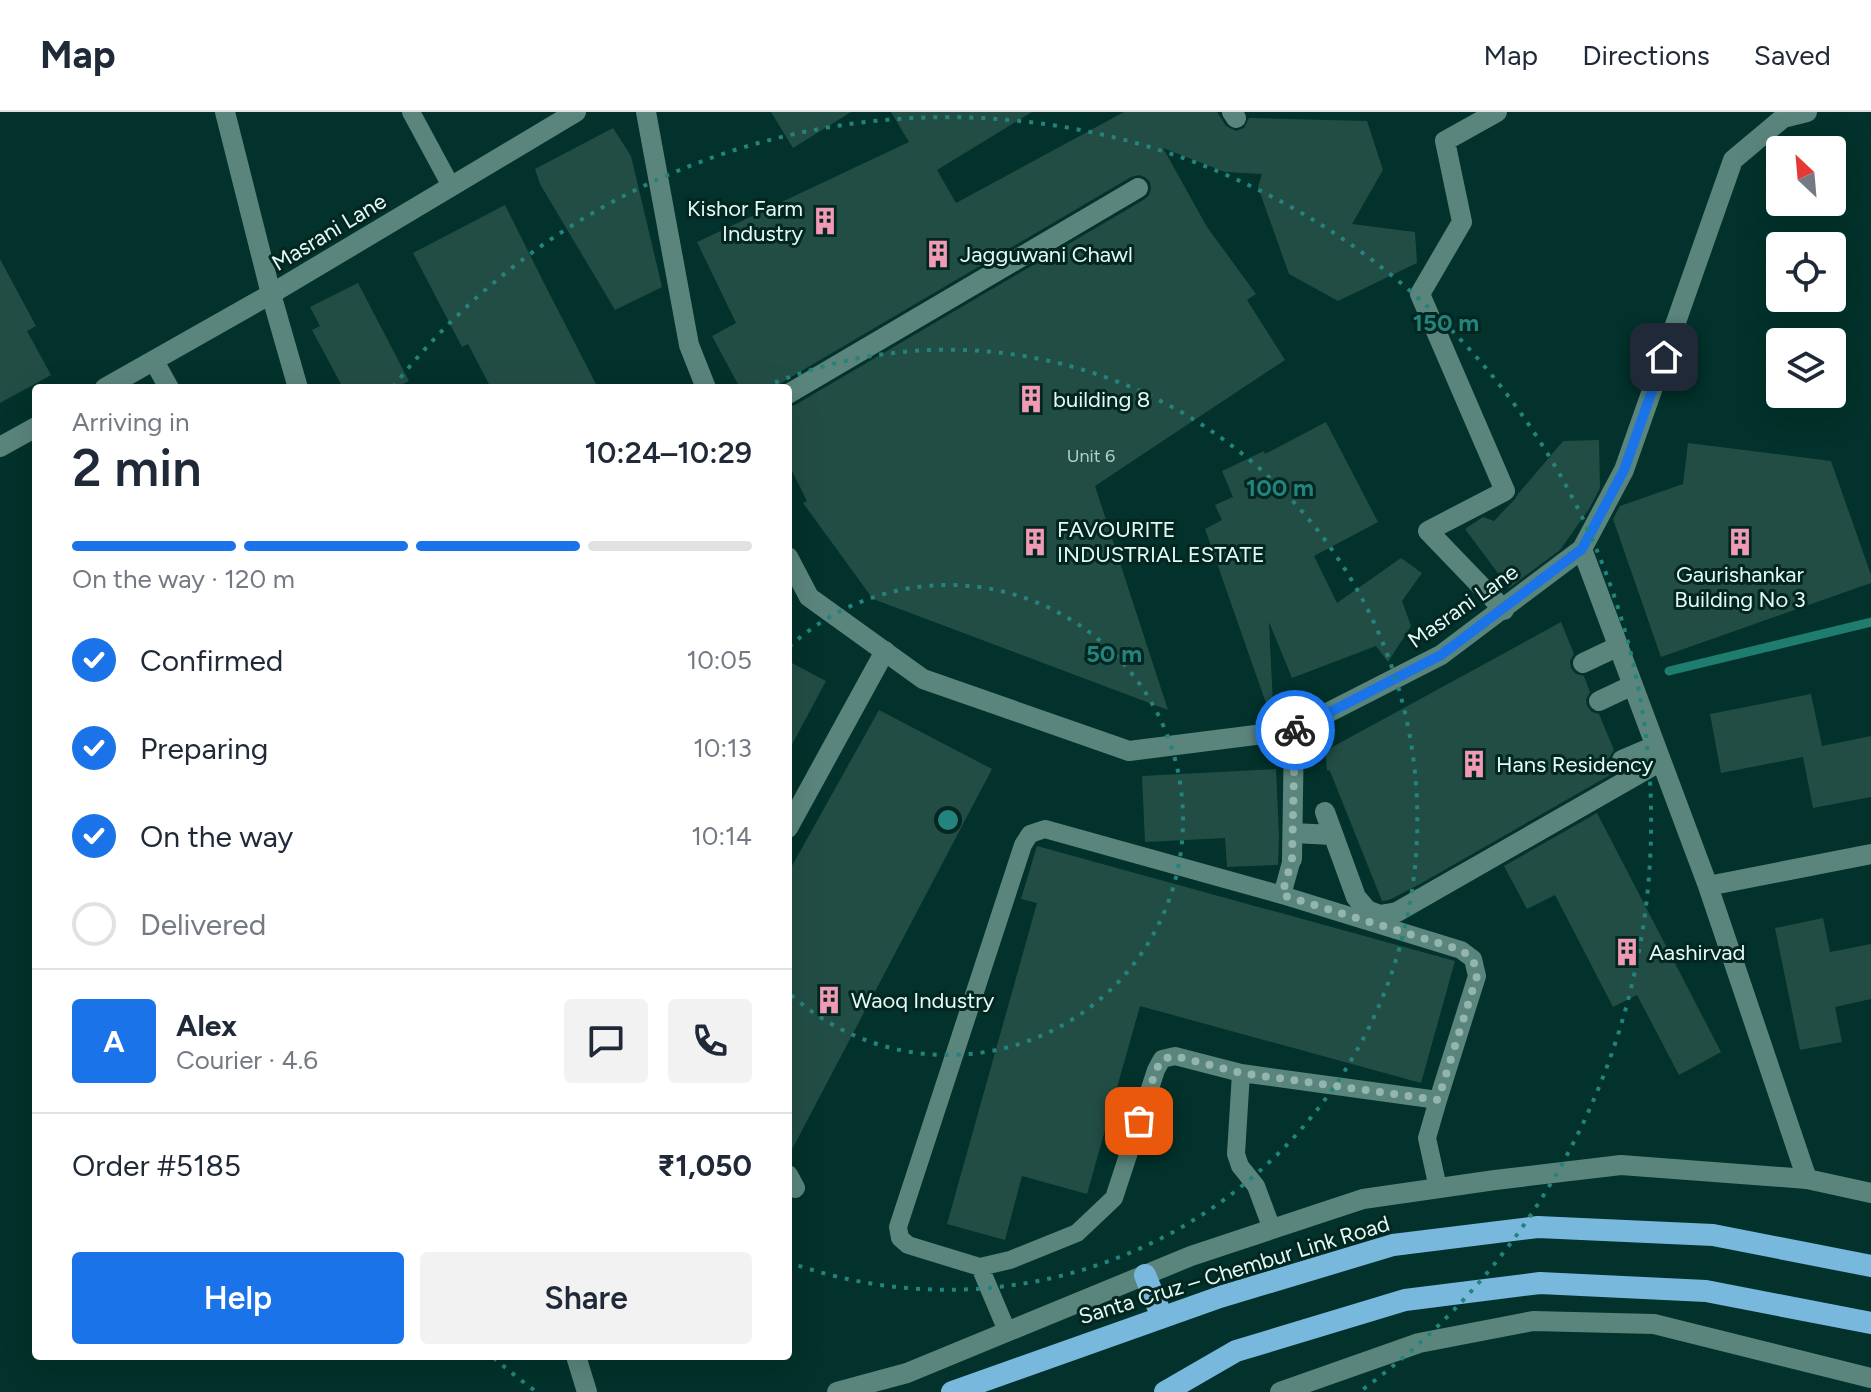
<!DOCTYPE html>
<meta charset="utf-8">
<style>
body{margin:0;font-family:Figtree,sans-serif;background:#f2f2f3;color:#1f2937;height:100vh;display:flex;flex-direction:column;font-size:30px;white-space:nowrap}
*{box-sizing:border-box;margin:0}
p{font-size:26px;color:#747a83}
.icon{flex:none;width:44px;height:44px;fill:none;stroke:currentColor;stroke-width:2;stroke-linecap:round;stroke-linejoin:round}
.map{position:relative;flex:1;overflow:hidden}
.panel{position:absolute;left:32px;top:272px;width:760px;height:976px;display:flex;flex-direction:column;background:#fff;border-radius:8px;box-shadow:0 8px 32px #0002}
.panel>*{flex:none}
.needle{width:52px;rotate:334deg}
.tools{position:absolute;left:1766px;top:24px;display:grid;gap:16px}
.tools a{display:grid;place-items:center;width:80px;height:80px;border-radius:8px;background:#fff;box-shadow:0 8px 32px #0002;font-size:40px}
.pin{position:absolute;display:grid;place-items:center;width:68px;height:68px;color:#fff;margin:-34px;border-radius:16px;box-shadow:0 4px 12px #0006}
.courier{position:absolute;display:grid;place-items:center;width:80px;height:80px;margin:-40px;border:6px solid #1a73e8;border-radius:50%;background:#fff;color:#222;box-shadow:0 2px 10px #0007}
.headline em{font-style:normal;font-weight:600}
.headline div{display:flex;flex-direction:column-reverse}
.headline{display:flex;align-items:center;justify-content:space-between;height:136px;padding:0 40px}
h1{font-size:52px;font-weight:600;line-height:60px}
.bar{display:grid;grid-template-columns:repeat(4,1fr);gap:12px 8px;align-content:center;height:96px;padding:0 40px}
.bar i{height:10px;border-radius:6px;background:#e0e1e3}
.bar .on{background:#1a73e8}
.bar p{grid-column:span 4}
.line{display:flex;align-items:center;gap:20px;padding:0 40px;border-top:2px solid #e0e1e3}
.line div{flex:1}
.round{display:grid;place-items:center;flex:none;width:84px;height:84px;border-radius:8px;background:#f2f2f3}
ol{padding:0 40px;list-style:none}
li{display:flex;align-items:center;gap:24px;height:88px}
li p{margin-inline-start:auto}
li .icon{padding:8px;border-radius:50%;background:#1a73e8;color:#fff;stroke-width:4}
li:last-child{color:#747a83}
li i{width:44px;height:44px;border:4px solid #e0e1e3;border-radius:50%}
.action{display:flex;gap:16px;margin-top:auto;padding:16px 40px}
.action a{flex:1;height:92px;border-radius:8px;background:#1a73e8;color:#fff;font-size:32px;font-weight:600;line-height:92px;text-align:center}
.action a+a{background:#f2f2f3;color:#1f2937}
header{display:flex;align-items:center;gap:48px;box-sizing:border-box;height:112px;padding:0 40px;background:#fff;border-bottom:2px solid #e0e1e3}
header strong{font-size:38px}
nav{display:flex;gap:44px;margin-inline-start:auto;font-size:28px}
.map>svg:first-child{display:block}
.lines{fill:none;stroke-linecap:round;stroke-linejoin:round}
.stream{stroke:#1e7d6e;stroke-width:9}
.building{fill:#224d45}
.service{stroke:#5a857c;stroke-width:18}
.minor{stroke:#5a857c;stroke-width:20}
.tertiary{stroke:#5a857c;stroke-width:20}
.trunk{stroke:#78b8dc;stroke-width:22}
.done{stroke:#94b4ae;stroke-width:8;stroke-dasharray:0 14.4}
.route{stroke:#1a73e8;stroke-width:10}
.ring{fill:none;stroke:#24837c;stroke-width:4;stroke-dasharray:4 8}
.labels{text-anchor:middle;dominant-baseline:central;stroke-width:6;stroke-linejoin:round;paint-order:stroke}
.number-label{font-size:18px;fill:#b3cfc9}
.poi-label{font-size:22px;fill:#e3faf5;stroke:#042621;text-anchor:start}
.street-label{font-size:22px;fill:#e3faf5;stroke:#042621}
.centre{fill:#24837c;stroke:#042621;stroke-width:4}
.ring-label{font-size:24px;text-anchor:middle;font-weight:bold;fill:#24837c;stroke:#042621;stroke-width:6;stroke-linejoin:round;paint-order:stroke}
</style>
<header>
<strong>Map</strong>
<nav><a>Map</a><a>Directions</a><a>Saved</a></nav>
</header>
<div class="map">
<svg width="1871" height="1280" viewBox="0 0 1871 1280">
<rect width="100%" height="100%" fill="#02322b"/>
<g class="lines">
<path class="stream" d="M1669,559L1871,510"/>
</g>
<path class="building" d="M771,0H851L793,36Z
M891,0H1032L937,58L956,91L1124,0H1217L1226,14L1236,19L1244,16L1249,6L1367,9L1383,58L1352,112L1415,120L1417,151L1338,189L1289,162L1258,75L1262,62L1225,60L1163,36L1207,115L1256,182L1247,188L1285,248L1095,374L1168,598L873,487L803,391L807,389L788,351V295L795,293L1145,87L1149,83L1151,77L1150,70L1145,65L1139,63L1131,65L781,271L777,276H740L712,224L736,211L697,130L909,30Z
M613,16L631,44L662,175L615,198L540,72L535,57Z
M505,93L546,175L598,276H491L468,232L462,235L413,141Z
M0,147L36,214L27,219L51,263L0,291Z
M358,171L409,269L395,276H343L312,218L320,214L310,195Z
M1326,310L1378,410L1314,444L1337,491L1401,446L1422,461L1402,489L1411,514L1388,550L1376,534L1292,566L1269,510L1273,593L1267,594L1205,417L1222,408L1215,393L1233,385L1222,359L1264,339L1265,342Z
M1599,328L1600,376L1589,397L1560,438L1509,476L1465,417L1483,405L1494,409L1515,387L1518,382L1563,329Z
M1688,331L1831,349L1871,463V471L1661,545L1613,407L1620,394L1683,372Z
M1561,510L1574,542L1570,549L1571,556L1576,562L1584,564L1590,580L1586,587L1587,594L1592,600L1599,602L1614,638L1609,646L1610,652L1617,659L1420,772L1389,788L1382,789L1330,659L1327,658L1325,639Z
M788,549L826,569L788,640Z
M1811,582L1822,634L1871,624V685L1813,696L1803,645L1721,661L1710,602Z
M879,598L992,657L788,1045V761Z
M1276,657L1279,725L1278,753L1227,755L1225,726L1145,730L1142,664Z
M1597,701L1721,940L1679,963L1637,883L1613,895L1555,783L1527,797L1504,754Z
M1037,734L1455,849L1421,971L1140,894L1087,1082L1022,1064L1005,1128L947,1112L1037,791L1021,787Z
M1823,806L1830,840L1871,832V887L1835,895L1842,930L1800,938L1775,816Z"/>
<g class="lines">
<path class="service" d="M411,0L451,74
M1045,717L1282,783L1461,838L1473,847L1477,864L1438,988L1241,961L1175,944L1162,947L1156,958L1114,1086L1077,1121L1010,1148L980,1155L908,1133L900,1126L898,1115L1023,733L1030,722Z
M1282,783L1292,747
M1241,961L1236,1042L1240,1054L1256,1074L1272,1117
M1438,988L1427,1026L1438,1076
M980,1155L1007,1219"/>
<path class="minor" d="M225,0L271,182L298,276
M646,0L689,233L706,276
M1232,0L1236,6
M1497,0L1445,29L1462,110L1420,182L1505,379L1428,419L1504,498
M154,249L169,276
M788,282L1138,76
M1582,437L1708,774L1807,1067
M788,445L809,485L923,567L1129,639L1294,618L1441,543L1582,437L1624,358L1733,48L1783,6L1807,0
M1583,551L1619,534
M1599,589L1633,573
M1622,648L1655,634
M1325,700L1356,785L1367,798L1380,803L1397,800L1661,649
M788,716L885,539
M1293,721L1333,723
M1292,747L1294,618
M1708,774L1871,742
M788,1063L795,1076
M576,1244L587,1280"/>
<path class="tertiary" d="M105,276L271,182L576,0
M0,335L36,315
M837,1280L907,1261L1191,1144L1363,1087L1495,1068L1621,1053L1807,1067L1871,1081
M1280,1280L1419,1231L1533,1209L1654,1212L1871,1266"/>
<path class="trunk" d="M1145,1163L1162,1205
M952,1280L1220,1185L1393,1133L1538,1115L1713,1123L1871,1154
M1165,1280L1236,1239L1405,1188L1540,1171L1706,1179L1871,1211"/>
</g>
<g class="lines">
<path class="done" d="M1139,1009L1156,958L1162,947L1175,944L1241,961L1438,988L1477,864L1473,847L1461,838L1282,783L1292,747L1295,618"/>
<path class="route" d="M1295,618L1441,543L1582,437L1624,358L1664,245"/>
</g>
<g class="ring">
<path d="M789 535A235 235 0 1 1 789 881"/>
<path d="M764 275A470 470 0 1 1 791 1151"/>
<path d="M534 1278A704 704 0 0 1 495 1247M393 275A704 704 0 1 1 1362 1278"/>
</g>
<defs>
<symbol id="building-bare" viewBox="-9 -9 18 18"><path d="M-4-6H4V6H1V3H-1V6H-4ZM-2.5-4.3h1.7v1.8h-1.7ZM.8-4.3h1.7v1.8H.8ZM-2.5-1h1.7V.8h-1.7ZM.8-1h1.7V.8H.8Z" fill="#f09ab5" stroke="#042621" stroke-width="2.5" paint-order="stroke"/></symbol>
</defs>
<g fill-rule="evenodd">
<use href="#building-bare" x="805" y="89" width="40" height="40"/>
<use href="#building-bare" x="918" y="122" width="40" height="40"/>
<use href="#building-bare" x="1011" y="267" width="40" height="40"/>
<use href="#building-bare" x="1015" y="410" width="40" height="40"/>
<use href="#building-bare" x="1720" y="410" width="40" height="40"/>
<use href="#building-bare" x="1454" y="632" width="40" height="40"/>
<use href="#building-bare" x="1607" y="820" width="40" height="40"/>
<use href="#building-bare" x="809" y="868" width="40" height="40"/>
</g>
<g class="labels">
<g class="number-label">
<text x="1091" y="344">Unit 6</text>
</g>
<g class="poi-label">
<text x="803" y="96" text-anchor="end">Kishor Farm<tspan x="803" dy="25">Industry</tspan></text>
<text x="960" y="142">Jagguwani Chawl</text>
<text x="1053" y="287">building 8</text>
<text x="1057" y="417">FAVOURITE<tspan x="1057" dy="25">INDUSTRIAL ESTATE</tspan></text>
<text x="1740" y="462" text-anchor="middle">Gaurishankar<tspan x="1740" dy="25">Building No 3</tspan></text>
<text x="1496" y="652">Hans Residency</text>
<text x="1649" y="840">Aashirvad</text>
<text x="851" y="888">Waoq Industry</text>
</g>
<g class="street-label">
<text transform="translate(329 120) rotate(-31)">Masrani Lane</text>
<text transform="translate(1463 494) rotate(-35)">Masrani Lane</text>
<text transform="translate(1234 1158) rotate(-17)">Santa Cruz – Chembur Link Road</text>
</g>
</g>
<circle cx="948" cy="708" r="12" class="centre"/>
<g class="ring-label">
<text x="1446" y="219">150 m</text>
<text x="1280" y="384">100 m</text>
<text x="1114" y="550">50 m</text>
</g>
</svg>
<div class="tools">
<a><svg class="needle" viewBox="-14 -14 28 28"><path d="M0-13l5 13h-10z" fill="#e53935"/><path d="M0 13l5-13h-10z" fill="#747a83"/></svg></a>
<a><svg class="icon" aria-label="locate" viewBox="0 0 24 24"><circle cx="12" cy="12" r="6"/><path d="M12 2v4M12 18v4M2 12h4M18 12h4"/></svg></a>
<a><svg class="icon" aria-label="layers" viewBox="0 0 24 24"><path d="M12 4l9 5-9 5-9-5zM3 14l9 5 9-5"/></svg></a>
</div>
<div class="pin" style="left:1139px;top:1009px;background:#ea580c"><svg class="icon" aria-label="bag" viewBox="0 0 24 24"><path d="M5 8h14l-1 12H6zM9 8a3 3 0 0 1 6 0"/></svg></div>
<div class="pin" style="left:1664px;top:245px;background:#1f2937"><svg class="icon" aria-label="home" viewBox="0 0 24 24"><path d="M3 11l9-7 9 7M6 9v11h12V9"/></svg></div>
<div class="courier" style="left:1295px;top:618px"><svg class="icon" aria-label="bike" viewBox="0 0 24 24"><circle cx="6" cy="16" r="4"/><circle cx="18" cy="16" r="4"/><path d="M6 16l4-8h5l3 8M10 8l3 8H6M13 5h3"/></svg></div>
<section class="panel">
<div class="headline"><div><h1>2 min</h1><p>Arriving in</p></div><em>10:24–10:29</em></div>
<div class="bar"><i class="on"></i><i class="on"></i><i class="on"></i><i></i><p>On the way · 120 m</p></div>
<ol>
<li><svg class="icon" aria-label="check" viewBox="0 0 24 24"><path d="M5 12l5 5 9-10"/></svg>Confirmed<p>10:05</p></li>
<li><svg class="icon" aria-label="check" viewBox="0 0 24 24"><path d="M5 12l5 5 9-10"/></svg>Preparing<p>10:13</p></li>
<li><svg class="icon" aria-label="check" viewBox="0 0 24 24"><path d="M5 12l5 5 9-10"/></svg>On the way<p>10:14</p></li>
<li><i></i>Delivered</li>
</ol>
<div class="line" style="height:144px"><b class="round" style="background:#1a73e8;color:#fff">A</b><div><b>Alex</b><p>Courier · 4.6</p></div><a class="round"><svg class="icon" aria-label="chat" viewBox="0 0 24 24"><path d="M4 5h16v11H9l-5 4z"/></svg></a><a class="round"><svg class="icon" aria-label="phone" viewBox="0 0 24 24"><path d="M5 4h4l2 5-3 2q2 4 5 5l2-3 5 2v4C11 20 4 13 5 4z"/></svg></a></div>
<div class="line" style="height:104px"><div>Order #5185</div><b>₹1,050</b></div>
<div class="action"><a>Help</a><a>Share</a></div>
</section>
</div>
